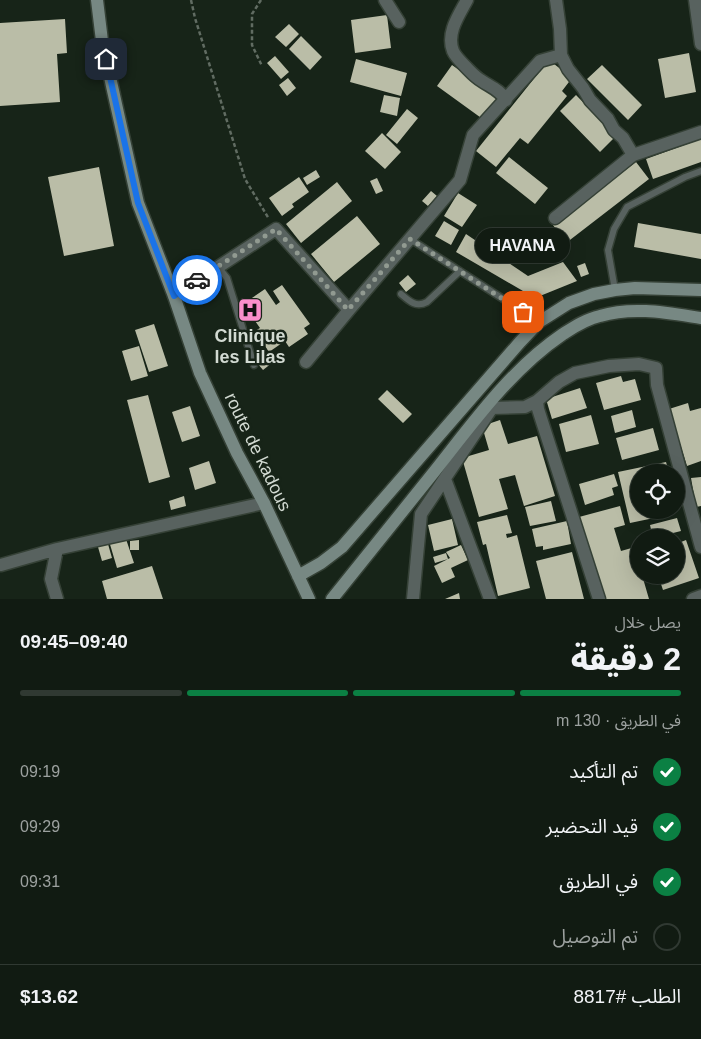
<!DOCTYPE html>
<html lang="ar">
<meta charset="utf-8">
<style>
body{margin:0;font-family:Helvetica,"Noto Sans Arabic",sans-serif;background:#1a241b;color:#f1f3f6;direction:rtl;height:100vh;display:flex;flex-direction:column;font-size:19px;white-space:nowrap}
*{box-sizing:border-box;margin:0}
p{font-size:16px;color:#9ca19f}
.icon{flex:none;width:28px;height:28px;fill:none;stroke:currentColor;stroke-width:2;stroke-linecap:round;stroke-linejoin:round}
.map{position:relative;height:599px;overflow:hidden;direction:ltr}
.sheet{display:flex;flex-direction:column;background:#111b12;flex:1}
.sheet>*{flex:none}
.fabs{position:absolute;left:630px;top:464px;display:grid;gap:10px}
.fabs a{display:grid;place-items:center;width:55px;height:55px;border-radius:50%;background:#111b12;box-shadow:0 5px 20px #0002,0 0 0 1px #303932;font-size:25px}
.pin{position:absolute;display:grid;place-items:center;width:42px;height:42px;color:#fff;margin:-21px;border-radius:10px;box-shadow:0 2px 8px #0006}
.courier{position:absolute;display:grid;place-items:center;width:50px;height:50px;margin:-25px;border:4px solid #1a73e8;border-radius:50%;background:#fff;color:#222;box-shadow:0 1px 6px #0007}
.bubble{position:absolute;height:35px;border-radius:18px;background:#111b12;box-shadow:0 5px 20px #0002,0 0 0 1px #303932;font-size:16px;font-weight:800;line-height:35px;text-align:center;direction:rtl}
.head em{font-style:normal;font-weight:800}
.head div{display:flex;flex-direction:column-reverse}
.head{display:flex;align-items:center;justify-content:space-between;height:85px;padding:0 20px}
h1{font-size:32px;font-weight:800;line-height:38px}
.bar{display:grid;grid-template-columns:repeat(4,1fr);gap:8px 5px;align-content:center;height:60px;padding:0 20px}
.bar i{height:6px;border-radius:4px;background:#303932}
.bar .current{background:#0b8043}
.bar p{grid-column:span 4}
.line{display:flex;align-items:center;gap:12px;padding:0 20px;border-top:1px solid #303932}
.line div{flex:1}
ol{padding:0 20px;list-style:none}
li{display:flex;align-items:center;gap:15px;height:55px}
li p{margin-inline-start:auto}
li .icon{padding:5px;border-radius:50%;background:#0b8043;color:#fff;stroke-width:4}
li:last-child{color:#9ca19f}
li i{width:28px;height:28px;border:2px solid #303932;border-radius:50%}
.map>svg:first-child{display:block}
.building{fill:#babda7}
.lines{fill:none;stroke-linecap:round;stroke-linejoin:round}
.lane-casing{stroke:#354136;stroke-width:9}
.street-casing{stroke:#354136;stroke-width:15}
.secondary-casing{stroke:#354136;stroke-width:15}
.path{stroke:#616c62;stroke-width:2.5;stroke-dasharray:4 2.5;stroke-linecap:butt}
.lane{stroke:#58625f;stroke-width:6}
.street{stroke:#58625f;stroke-width:12}
.secondary{stroke:#778883;stroke-width:12}
.done{stroke:#919a91;stroke-width:5;stroke-dasharray:0 9}
.route{stroke:#1a73e8;stroke-width:6}
.labels{text-anchor:middle;dominant-baseline:central;stroke-width:5;stroke-linejoin:round;paint-order:stroke}
.poi-label{font-size:18px;font-weight:bold;fill:#d2dad2;stroke:#172418}
.street-label{font-size:18px;fill:#d2dad2;stroke:#172418}
</style>
<div class="map">
<svg width="701" height="599" viewBox="0 0 701 599">
<rect width="100%" height="100%" fill="#172418"/>
<path class="building" d="M387,15L391,48L355,53L351,20Z
M65,19L67,53L57,54L60,102L0,106V23Z
M289,24L299,34L286,47L275,37Z
M301,36L322,57L310,70L289,49Z
M689,53L696,92L665,98L658,59Z
M275,56L289,72L281,79L267,63Z
M356,59L407,73L401,96L350,82Z
M549,60L572,78L562,91L567,96L528,144L520,138L496,167L476,151Z
M452,65L500,99L484,120L437,86Z
M602,65L642,105L628,120L587,79Z
M288,78L296,88L287,96L279,85Z
M384,95L400,98L397,116L380,112Z
M576,95L616,136L600,152L560,111Z
M407,109L418,118L397,144L386,135Z
M382,133L401,152L385,169L365,151Z
M701,139V162L653,179L646,159Z
M509,157L548,188L535,204L496,173Z
M636,162L649,179L566,243L553,225Z
M99,167L114,246L64,256L48,177Z
M316,170L320,177L307,185L303,178Z
M299,177L309,192L292,204L294,207L282,216L269,198Z
M377,178L383,191L376,194L370,181Z
M337,182L352,201L301,243L286,224Z
M431,191L437,196L428,206L422,201Z
M458,193L477,205L462,227L444,216Z
M357,216L380,244L334,282L311,254Z
M444,221L459,230L451,245L435,236Z
M638,223L701,234V259L634,247Z
M466,234L528,276L563,262L577,281L535,298L456,252Z
M585,263L589,274L581,277L577,266Z
M408,275L416,284L406,292L399,283Z
M282,285L310,324L304,328L308,334L289,347L285,341L269,352L255,331L260,328L243,304L265,289L276,305L280,302L273,291Z
M154,324L168,366L149,372L135,330Z
M139,346L148,376L131,381L122,351Z
M273,353L277,359L263,370L258,364Z
M621,376L623,382L635,379L641,400L604,410L596,383Z
M580,388L587,408L552,419L546,399Z
M387,390L412,414L403,423L378,399Z
M148,395L170,477L149,483L127,400Z
M688,403L690,411L701,408V461L687,466L669,409Z
M190,406L200,436L182,442L172,412Z
M632,410L636,427L615,433L611,416Z
M591,415L599,444L566,452L559,424Z
M500,420L508,444L537,436L555,496L524,506L515,475L499,479L508,509L479,517L462,458L489,450L482,426Z
M653,428L659,450L622,460L616,438Z
M209,461L216,483L195,490L189,468Z
M666,462L669,472H639V510H653L654,518L630,523L618,472Z
M614,474L618,486L612,488L614,495L585,505L579,484Z
M701,477V506L696,507L691,478Z
M184,496L186,506L171,510L169,501Z
M551,501L556,521L530,526L525,507Z
M620,506L625,525L614,528L621,551L635,547L639,562V575H642L649,599H602L579,517Z
M507,515L512,533L506,534L507,538L517,535L530,588L498,596L486,544L483,545L477,522Z
M677,518L681,531L661,536L662,538H653L650,525Z
M452,519L458,545L434,551L428,525Z
M567,521L571,544L543,550V546L536,547L532,529Z
M125,536L134,563L117,568L109,541Z
M139,540V550H130V541Z
M686,540L699,578L663,590L658,575H676V544Z
M108,544L112,558L102,561L98,547Z
M461,545L468,560L451,568L455,577L442,583L434,566L450,558L446,552Z
M572,552L584,599H546L536,561Z
M446,553L448,559L435,563L433,557Z
M152,566L163,599H107L102,581Z
M459,593L460,599H445Z"/>
<g class="lines">
<defs>
<path id="lane" d="M410,239L539,322
M218,267L227,278L254,365
M615,290L608,250L614,229L627,207L685,177L701,171
M401,294C409,301 416,308 427,302L460,271"/>
<path id="street" d="M385,0L399,22
M467,0C459,15 446,33 453,51C455,56 461,62 465,66C470,71 475,77 482,81C491,87 500,90 506,100
M556,0L560,29L561,55L568,69L583,88L590,100L608,119L614,130L623,138L633,155
M695,0L701,44
M555,218L633,155L701,132
M174,296L276,229L349,310
M306,362L349,310L460,180L473,135L540,61L561,55
M537,401L559,382L575,373L609,366L639,364L656,368L657,385L701,547
M445,479L490,599
M1,565L57,549L264,503
M57,599L51,579L57,549
M413,599L421,514L492,408L525,407L537,401L538,409L599,599
M693,599L701,596"/>
<path id="secondary" d="M97,0L102,41L138,203L174,296L200,373L237,453L264,503L309,599
M298,576L321,563L342,547L520,342L539,322L569,303L594,294L615,290L635,288L701,290
M332,599C366,557 400,514 434,472C473,423 510,370 563,334C574,327 586,319 600,316C633,306 668,313 701,318"/>
</defs>
<use href="#lane" class="lane-casing"/>
<use href="#street" class="street-casing"/>
<use href="#secondary" class="secondary-casing"/>
<path class="path" d="M191,0L195,18L245,179L269,219
M261,0L252,14V45L262,66"/>
<use href="#lane" class="lane"/>
<use href="#street" class="street"/>
<use href="#secondary" class="secondary"/>
</g>
<g class="lines">
<path class="done" d="M197,280L276,229L348,310L410,239L523,312"/>
<path class="route" d="M106,59L138,203L174,296L197,280"/>
</g>
<defs>
<symbol id="hospital-square" viewBox="-11 -11 22 22"><rect x="-9" y="-9" width="18" height="18" rx="4" fill="#f98fca" stroke="#172418"/><path d="M-5-5h3v3.5h4V-5h3V5h-3V1.5h-4V5h-3Z" fill="#111"/></symbol>
</defs>
<g fill-rule="evenodd">
<use href="#hospital-square" x="236" y="296" width="28" height="28"/>
</g>
<g class="labels">
<g class="poi-label">
<text x="250" y="336">Clinique<tspan x="250" dy="21">les Lilas</tspan></text>
</g>
<g class="street-label">
<text transform="translate(258 452) rotate(64)">route de kadous</text>
</g>
</g>
</svg>
<div class="fabs">
<a><svg class="icon" aria-label="locate" viewBox="0 0 24 24"><circle cx="12" cy="12" r="6"/><path d="M12 2v4M12 18v4M2 12h4M18 12h4"/></svg></a>
<a><svg class="icon" aria-label="layers" viewBox="0 0 24 24"><path d="M12 4l9 5-9 5-9-5zM3 14l9 5 9-5"/></svg></a>
</div>
<div class="pin" style="left:523px;top:312px;background:#ea580c"><svg class="icon" aria-label="bag" viewBox="0 0 24 24"><path d="M5 8h14l-1 12H6zM9 8a3 3 0 0 1 6 0"/></svg></div>
<div class="pin" style="left:106px;top:59px;background:#1f2937"><svg class="icon" aria-label="home" viewBox="0 0 24 24"><path d="M3 11l9-7 9 7M6 9v11h12V9"/></svg></div>
<div class="courier" style="left:197px;top:280px"><svg class="icon" aria-label="car" viewBox="0 0 24 24"><path d="M5 17H2v-5l4-1 3-4h7l3 4 3 1v5h-3M9 17h6M6 11h13"/><circle cx="7" cy="17" r="2"/><circle cx="17" cy="17" r="2"/></svg></div>
<div class="bubble" style="left:475px;top:228px;width:95px">HAVANA</div>
</div>
<section class="sheet">
<div class="head"><div><h1>2 دقيقة</h1><p>يصل خلال</p></div><em>09:40–09:45</em></div>
<div class="bar"><i class="current"></i><i class="current"></i><i class="current"></i><i></i><p>في الطريق · 130 m</p></div>
<ol>
<li><svg class="icon" aria-label="check" viewBox="0 0 24 24"><path d="M5 12l5 5 9-10"/></svg>تم التأكيد<p>09:19</p></li>
<li><svg class="icon" aria-label="check" viewBox="0 0 24 24"><path d="M5 12l5 5 9-10"/></svg>قيد التحضير<p>09:29</p></li>
<li><svg class="icon" aria-label="check" viewBox="0 0 24 24"><path d="M5 12l5 5 9-10"/></svg>في الطريق<p>09:31</p></li>
<li><i></i>تم التوصيل</li>
</ol>
<div class="line" style="height:65px"><div>الطلب #8817</div><b>$13.62</b></div>
</section>
